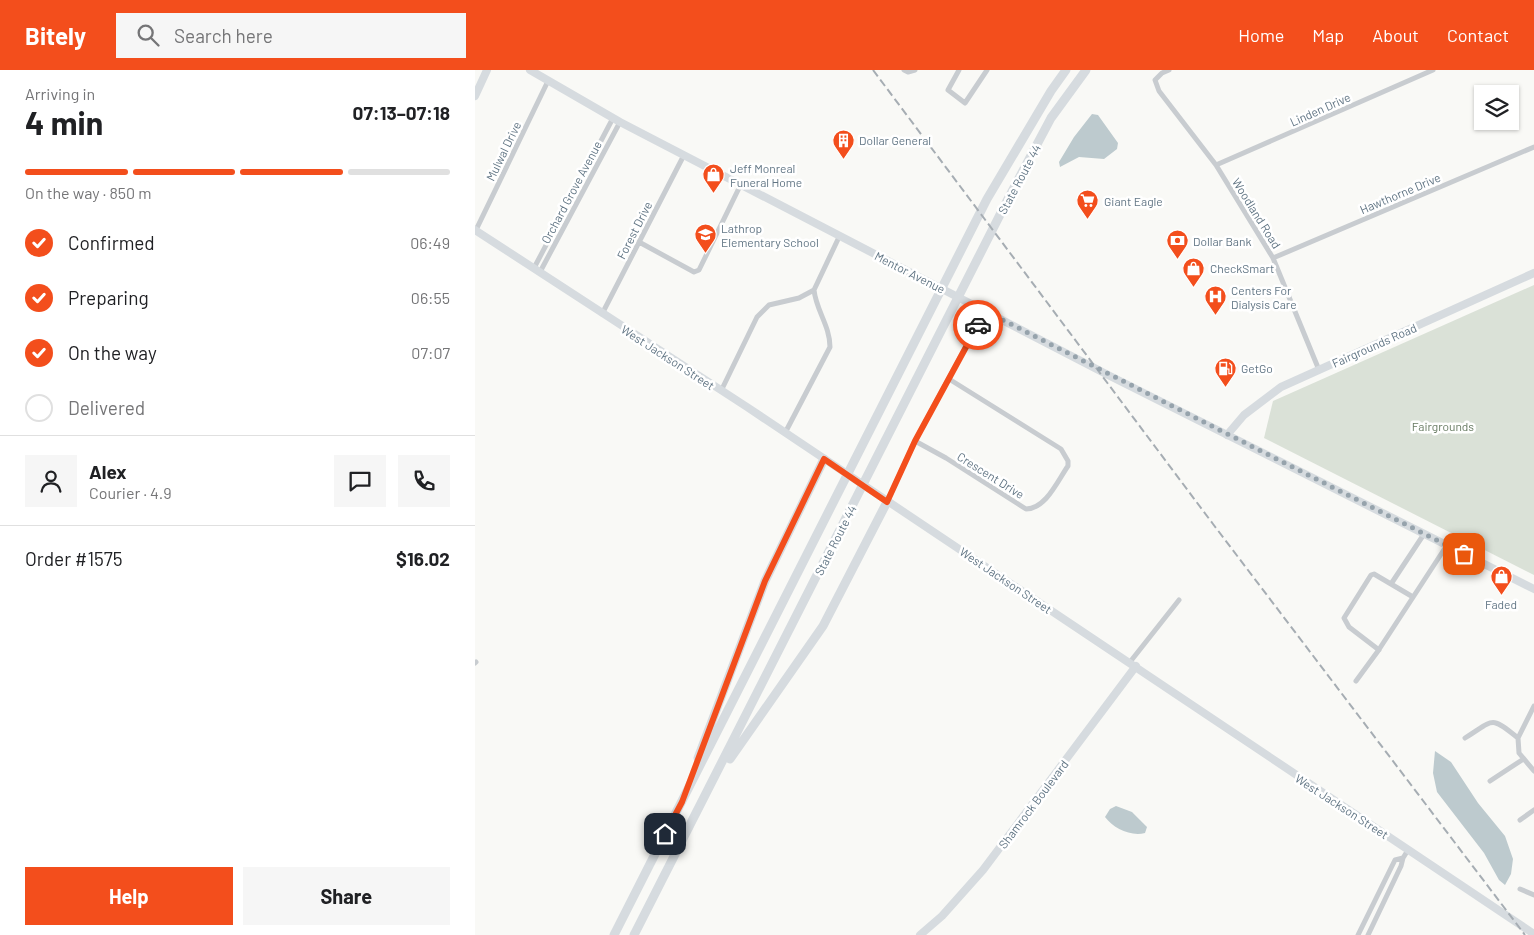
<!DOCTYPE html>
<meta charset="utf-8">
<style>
body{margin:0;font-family:Barlow,sans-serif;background:#f6f6f6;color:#202124;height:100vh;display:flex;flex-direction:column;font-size:19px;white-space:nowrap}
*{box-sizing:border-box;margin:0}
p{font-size:16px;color:#757577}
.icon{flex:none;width:28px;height:28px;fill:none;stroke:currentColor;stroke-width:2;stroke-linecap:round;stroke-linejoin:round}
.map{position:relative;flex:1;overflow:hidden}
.sheet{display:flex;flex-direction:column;background:#fff;width:475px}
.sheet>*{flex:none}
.tools{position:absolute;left:999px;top:15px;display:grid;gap:10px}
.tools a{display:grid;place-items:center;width:45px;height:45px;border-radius:0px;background:#fff;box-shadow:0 1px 4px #0004;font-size:25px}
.pin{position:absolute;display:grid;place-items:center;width:42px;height:42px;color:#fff;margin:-21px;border-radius:10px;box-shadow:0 2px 8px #0006}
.courier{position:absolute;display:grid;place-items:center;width:50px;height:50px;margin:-25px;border:4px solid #f34e1c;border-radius:50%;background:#fff;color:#222;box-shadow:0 1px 6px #0007}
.summary em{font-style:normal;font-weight:700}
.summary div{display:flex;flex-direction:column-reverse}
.summary{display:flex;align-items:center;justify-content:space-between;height:85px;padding:0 25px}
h1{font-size:32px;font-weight:700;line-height:38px}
.bar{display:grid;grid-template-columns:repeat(4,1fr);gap:8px 5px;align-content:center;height:60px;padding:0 25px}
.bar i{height:6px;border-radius:4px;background:#e0e0e0}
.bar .selected{background:#f34e1c}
.bar p{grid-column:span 4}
.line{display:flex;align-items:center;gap:12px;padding:0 25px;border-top:1px solid #e0e0e0}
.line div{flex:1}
.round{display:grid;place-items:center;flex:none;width:52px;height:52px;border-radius:0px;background:#f6f6f6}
ol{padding:0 25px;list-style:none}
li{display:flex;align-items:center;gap:15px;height:55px}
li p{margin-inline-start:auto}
li .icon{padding:5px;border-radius:50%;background:#f34e1c;color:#fff;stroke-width:4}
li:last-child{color:#757577}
li i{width:28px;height:28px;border:2px solid #e0e0e0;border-radius:50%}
.button{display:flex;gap:10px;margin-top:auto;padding:10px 25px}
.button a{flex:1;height:58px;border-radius:0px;background:#f34e1c;color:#fff;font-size:20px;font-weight:700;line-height:58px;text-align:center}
.button a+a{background:#f6f6f6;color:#202124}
header{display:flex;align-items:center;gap:30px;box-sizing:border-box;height:70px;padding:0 25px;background:#f34e1c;color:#fff}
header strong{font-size:24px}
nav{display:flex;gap:28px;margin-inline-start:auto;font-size:18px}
.search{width:350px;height:45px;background:#f6f6f6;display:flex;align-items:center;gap:12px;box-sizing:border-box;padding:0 18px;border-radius:0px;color:#757577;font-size:19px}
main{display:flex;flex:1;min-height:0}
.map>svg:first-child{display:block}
.green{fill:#dae1d7}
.water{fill:#bdcace}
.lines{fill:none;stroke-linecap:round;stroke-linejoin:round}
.street{stroke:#c8ccd0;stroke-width:5}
.secondary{stroke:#d6dbdf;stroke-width:8}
.primary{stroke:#d6dbdf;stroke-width:8}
.highway{stroke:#d6dbdf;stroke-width:9}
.rail{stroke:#a6adb3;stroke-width:2;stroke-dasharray:8 4;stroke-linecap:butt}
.done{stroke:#96a3ac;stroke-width:5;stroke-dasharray:0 9}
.route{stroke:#f34e1c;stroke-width:6}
.labels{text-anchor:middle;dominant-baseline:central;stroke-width:5;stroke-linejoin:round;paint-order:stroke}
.street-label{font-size:12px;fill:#617584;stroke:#fff}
.poi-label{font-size:12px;fill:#617584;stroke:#fff;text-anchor:start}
.park-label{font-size:12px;fill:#667a61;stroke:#fff}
</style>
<header>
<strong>Bitely</strong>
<div class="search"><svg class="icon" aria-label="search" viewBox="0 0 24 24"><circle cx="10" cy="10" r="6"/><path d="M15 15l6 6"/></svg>Search here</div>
<nav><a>Home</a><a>Map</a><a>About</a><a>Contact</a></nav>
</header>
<main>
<section class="sheet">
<div class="summary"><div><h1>4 min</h1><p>Arriving in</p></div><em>07:13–07:18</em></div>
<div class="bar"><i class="selected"></i><i class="selected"></i><i class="selected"></i><i></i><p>On the way · 850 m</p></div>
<ol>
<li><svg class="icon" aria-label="check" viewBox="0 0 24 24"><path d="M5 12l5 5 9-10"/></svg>Confirmed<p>06:49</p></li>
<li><svg class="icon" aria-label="check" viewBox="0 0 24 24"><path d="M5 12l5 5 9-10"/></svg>Preparing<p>06:55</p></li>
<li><svg class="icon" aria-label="check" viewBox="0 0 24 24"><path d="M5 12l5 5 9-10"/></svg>On the way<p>07:07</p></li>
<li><i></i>Delivered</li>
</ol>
<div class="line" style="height:90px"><a class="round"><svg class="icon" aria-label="person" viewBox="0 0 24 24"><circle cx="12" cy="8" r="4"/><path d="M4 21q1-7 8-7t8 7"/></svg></a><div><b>Alex</b><p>Courier · 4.9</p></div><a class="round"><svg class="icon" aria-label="chat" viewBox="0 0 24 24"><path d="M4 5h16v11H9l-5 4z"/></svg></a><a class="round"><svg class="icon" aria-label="phone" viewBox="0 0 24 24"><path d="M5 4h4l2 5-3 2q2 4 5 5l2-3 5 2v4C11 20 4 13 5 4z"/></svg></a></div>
<div class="line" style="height:65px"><div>Order #1575</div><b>$16.02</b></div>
<div class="button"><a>Help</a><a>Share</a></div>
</section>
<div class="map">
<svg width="1059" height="865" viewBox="0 0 1059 865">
<rect width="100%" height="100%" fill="#f9f9f6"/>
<path class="green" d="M1059,215V505L789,368L798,331Z"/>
<path class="water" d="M617,44L623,45L643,73L642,79L629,89L604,87L585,97L584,92L599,67Z
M960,681L976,692L1003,733L1030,766L1038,789L1036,804L1030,815L1024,810L1009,783L962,722L958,703Z
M641,736L657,742L672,757L670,763C656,767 638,758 630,747L635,739Z"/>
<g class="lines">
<path class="street" d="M429,0L433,2L440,0
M484,0L473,20L490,33L512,0
M694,0L687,3L680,10L684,21L741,95L798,188L844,300
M741,95L958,0
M1,160L73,11
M164,172L219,202L224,200L266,114
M798,188L1059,77
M59,198L138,48
M65,202L145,52
M127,244L209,85
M246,321L282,247L294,235L324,228L339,220L365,165
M310,363L355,277C355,256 341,240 339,220
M440,371L471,388L551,439C571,439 583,410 593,396V391L586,379L474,309
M412,432L440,371L510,241
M916,514L949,464
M904,580L874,557L869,548L896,505L899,504L938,527
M655,592L704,530
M0,593L1,592
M881,611L903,581L972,475
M990,668C1019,650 1015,645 1043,668L1044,683L1059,701
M1043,668L1059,636
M1015,711L1047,690
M1045,750L1059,740
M1045,819L1059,825
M883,865L917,796L920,790L928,788
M893,865L926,796L928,788L933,780"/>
<path class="secondary" d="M0,26L12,0
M0,160L272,337L1059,864
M752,365L769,345L806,317L1059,203
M445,865L467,846L508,800L661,596"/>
<path class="primary" d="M55,0L145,52L635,306L1059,519"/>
<path class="highway" d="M223,688L290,511L349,389
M255,689L348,556L412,432
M139,865L512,129L576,21L591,0
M159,865L533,129L576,48L611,0"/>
<path class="rail" d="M398,0L738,454L1050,865"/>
</g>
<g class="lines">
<path class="done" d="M503,255L510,241L989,484"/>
<path class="route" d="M190,764L207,732L290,511L349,389L412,432L440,371L503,255"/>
</g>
<defs>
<symbol id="building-pin" viewBox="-11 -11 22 30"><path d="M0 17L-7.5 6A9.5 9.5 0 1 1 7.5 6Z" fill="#f34e1c" stroke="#fff"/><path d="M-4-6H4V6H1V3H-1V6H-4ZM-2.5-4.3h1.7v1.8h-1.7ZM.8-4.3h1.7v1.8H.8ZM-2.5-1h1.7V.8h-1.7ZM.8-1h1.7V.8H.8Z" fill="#fff"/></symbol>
<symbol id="shop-pin" viewBox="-11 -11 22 30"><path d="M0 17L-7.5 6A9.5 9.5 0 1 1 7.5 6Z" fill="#f34e1c" stroke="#fff"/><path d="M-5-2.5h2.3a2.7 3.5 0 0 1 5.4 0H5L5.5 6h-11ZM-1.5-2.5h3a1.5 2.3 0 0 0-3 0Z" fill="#fff"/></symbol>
<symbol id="supermarket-pin" viewBox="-11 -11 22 30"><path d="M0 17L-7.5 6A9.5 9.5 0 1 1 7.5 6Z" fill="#f34e1c" stroke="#fff"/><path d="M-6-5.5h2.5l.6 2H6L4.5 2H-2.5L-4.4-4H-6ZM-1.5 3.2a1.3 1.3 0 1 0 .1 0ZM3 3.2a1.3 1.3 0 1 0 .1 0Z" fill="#fff"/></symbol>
<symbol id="school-pin" viewBox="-11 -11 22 30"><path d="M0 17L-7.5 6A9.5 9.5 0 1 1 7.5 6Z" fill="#f34e1c" stroke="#fff"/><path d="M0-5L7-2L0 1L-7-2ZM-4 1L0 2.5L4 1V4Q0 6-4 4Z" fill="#fff"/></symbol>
<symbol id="bank-pin" viewBox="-11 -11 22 30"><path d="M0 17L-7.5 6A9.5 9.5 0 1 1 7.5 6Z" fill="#f34e1c" stroke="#fff"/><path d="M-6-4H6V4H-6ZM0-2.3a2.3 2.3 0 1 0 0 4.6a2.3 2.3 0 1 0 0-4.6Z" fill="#fff"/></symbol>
<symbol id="hospital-pin" viewBox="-11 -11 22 30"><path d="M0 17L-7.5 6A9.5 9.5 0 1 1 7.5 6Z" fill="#f34e1c" stroke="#fff"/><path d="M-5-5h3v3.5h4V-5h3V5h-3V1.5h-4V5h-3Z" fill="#fff"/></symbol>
<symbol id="fuel-pin" viewBox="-11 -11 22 30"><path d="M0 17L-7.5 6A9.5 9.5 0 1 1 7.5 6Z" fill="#f34e1c" stroke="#fff"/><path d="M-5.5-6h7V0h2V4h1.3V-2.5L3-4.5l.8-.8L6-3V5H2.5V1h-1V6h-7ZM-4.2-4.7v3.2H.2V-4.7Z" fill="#fff"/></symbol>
</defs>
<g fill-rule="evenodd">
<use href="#building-pin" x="356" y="58" width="25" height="34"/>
<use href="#shop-pin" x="226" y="92" width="25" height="34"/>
<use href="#supermarket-pin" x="600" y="118" width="25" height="34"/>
<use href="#school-pin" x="218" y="152" width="25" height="34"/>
<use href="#bank-pin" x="690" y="158" width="25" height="34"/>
<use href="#shop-pin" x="706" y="186" width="25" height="34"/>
<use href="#hospital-pin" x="728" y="214" width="25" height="34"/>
<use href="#fuel-pin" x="738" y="286" width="25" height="34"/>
<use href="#shop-pin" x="1014" y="494" width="25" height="34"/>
</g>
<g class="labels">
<g class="street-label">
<text transform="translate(845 39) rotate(-24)">Linden Drive</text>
<text transform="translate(28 81) rotate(-64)">Mulwal Drive</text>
<text transform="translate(544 109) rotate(-62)">State Route 44</text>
<text transform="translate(96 122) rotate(-62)">Orchard Grove Avenue</text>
<text transform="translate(925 123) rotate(-23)">Hawthorne Drive</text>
<text transform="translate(782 143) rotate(58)">Woodland Road</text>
<text transform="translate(159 160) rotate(-63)">Forest Drive</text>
<text transform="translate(435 202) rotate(27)">Mentor Avenue</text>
<text transform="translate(899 275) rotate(-24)">Fairgrounds Road</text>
<text transform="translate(193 287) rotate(33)">West Jackson Street</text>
<text transform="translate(516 405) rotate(32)">Crescent Drive</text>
<text transform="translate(360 470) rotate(-63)">State Route 44</text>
<text transform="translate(531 510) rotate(34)">West Jackson Street</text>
<text transform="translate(558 734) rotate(-53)">Shamrock Boulevard</text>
<text transform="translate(867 736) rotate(33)">West Jackson Street</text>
</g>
<g class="poi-label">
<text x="384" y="70">Dollar General</text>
<text x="255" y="98">Jeff Monreal<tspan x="255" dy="14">Funeral Home</tspan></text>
<text x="629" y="131">Giant Eagle</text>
<text x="246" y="158">Lathrop<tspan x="246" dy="14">Elementary School</tspan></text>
<text x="718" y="171">Dollar Bank</text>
<text x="735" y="198">CheckSmart</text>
<text x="756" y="220">Centers For<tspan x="756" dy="14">Dialysis Care</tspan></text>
<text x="766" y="298">GetGo</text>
<text x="1026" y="534" text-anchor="middle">Faded</text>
</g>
<g class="park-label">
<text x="968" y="356">Fairgrounds</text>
</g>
</g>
</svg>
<div class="tools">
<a><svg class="icon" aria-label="layers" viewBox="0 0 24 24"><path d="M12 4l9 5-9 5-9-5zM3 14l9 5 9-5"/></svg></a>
</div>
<div class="pin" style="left:989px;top:484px;background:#ea580c"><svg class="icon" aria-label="bag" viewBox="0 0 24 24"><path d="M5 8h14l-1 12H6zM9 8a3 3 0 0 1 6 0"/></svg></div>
<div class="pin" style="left:190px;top:764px;background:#1f2937"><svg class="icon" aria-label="home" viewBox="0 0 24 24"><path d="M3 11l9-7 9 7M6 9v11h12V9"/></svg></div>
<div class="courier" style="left:503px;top:255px"><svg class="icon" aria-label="car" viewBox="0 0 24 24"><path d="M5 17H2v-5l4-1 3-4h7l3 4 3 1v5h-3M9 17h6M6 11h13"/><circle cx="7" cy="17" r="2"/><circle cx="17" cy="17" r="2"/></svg></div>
</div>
</main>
